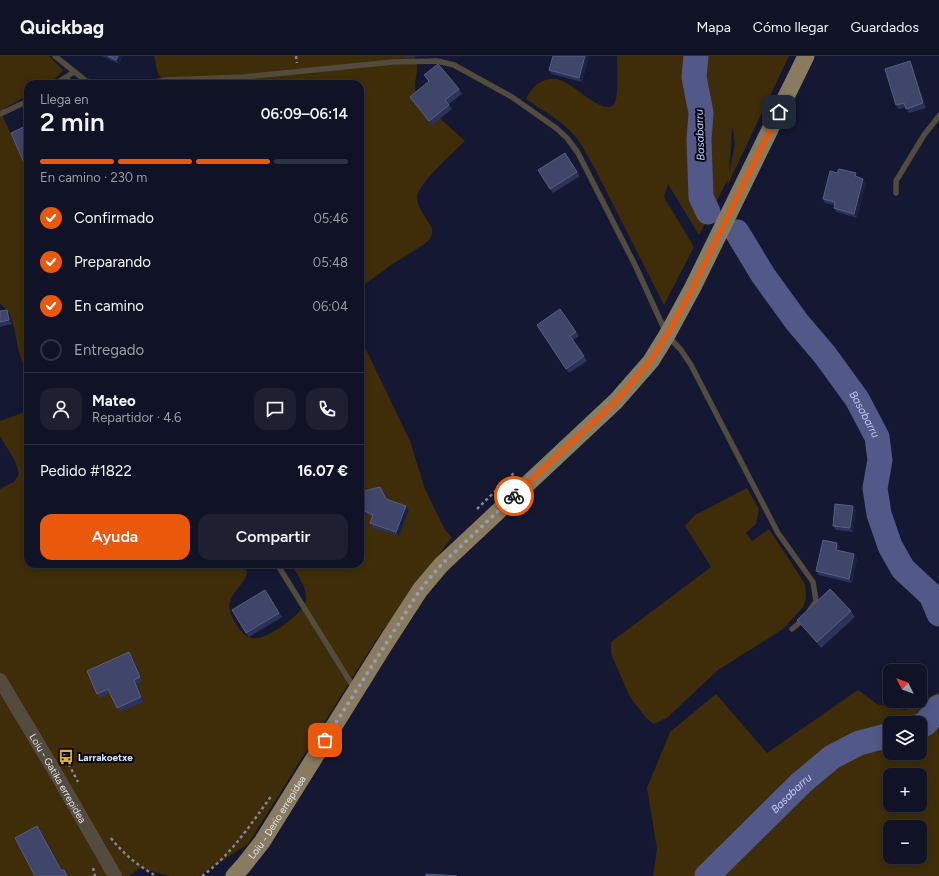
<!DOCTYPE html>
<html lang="es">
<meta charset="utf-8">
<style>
body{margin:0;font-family:Figtree,sans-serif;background:#1e2032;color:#f1f3f6;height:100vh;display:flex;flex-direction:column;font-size:15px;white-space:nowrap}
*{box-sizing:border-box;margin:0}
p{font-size:13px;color:#9c9ea7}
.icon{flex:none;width:22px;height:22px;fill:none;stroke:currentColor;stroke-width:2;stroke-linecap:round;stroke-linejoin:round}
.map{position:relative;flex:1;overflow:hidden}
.side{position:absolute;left:24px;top:24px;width:340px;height:488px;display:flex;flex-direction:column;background:#101226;border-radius:12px;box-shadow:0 2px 10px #0003,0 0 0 1px #303243}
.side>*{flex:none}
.needle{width:26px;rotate:312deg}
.tools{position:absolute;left:883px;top:608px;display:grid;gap:8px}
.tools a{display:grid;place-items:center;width:44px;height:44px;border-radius:8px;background:#101226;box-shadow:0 2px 10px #0003,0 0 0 1px #303243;font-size:20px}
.pin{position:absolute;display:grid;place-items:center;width:34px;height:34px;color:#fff;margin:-17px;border-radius:8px;box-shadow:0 2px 6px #0006}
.courier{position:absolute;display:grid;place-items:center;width:40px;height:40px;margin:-20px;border:3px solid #ea580c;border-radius:50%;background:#fff;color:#222;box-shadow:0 1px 5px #0007}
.summary em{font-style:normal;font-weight:600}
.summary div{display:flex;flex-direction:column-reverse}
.summary{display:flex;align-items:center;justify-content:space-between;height:68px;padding:0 16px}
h1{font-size:26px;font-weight:600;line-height:30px}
.bar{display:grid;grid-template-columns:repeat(4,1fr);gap:6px 4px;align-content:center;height:48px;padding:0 16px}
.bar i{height:5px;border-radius:3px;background:#303243}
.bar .active{background:#ea580c}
.bar p{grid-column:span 4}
.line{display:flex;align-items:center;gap:10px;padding:0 16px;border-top:1px solid #303243}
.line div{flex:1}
.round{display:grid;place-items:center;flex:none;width:42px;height:42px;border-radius:12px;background:#1e2032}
ol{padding:0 16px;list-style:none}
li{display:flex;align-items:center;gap:12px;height:44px}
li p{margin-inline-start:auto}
li .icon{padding:4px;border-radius:50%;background:#ea580c;color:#fff;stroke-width:4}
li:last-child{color:#9c9ea7}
li i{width:22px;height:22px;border:2px solid #303243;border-radius:50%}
.button{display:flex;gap:8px;margin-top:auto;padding:8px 16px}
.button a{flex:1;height:46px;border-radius:12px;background:#ea580c;color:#fff;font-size:16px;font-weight:600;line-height:46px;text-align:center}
.button a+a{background:#1e2032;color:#f1f3f6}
header{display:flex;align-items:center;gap:24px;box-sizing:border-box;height:56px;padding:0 20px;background:#101226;border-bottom:1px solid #303243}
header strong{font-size:19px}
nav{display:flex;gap:22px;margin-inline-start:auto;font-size:14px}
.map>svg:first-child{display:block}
.green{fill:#3e2d08;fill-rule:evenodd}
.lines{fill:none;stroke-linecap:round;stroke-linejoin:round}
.river{stroke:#525988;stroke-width:25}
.path{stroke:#82859b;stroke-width:2.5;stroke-dasharray:3 3;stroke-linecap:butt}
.service{stroke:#524b3e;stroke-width:5.5}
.tertiary{stroke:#524b3e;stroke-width:14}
.primary{stroke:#897b60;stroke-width:17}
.wall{fill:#2d325a}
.shaded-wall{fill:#1c2043}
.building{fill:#40456a;stroke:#595e80}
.done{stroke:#989cb1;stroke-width:4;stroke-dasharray:0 7.2}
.route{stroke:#ea580c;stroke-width:5}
.labels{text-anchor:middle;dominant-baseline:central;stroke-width:4;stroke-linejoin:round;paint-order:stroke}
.poi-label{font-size:10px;font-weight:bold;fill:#dfe3f5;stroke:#04050f;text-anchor:start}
.street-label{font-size:10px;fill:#dfe3f5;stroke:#04050f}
.water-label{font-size:11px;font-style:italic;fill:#c2cbf7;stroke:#04050f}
</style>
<header>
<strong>Quickbag</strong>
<nav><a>Mapa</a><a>Cómo llegar</a><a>Guardados</a></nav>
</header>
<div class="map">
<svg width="939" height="820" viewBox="0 0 939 820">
<rect width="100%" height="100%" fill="#151832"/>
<path class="green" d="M0,0H49L63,14C53,28 43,28 28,28V39L5,52L3,61L26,110H28V319C25,312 21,304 19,296C15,281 15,257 0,248Z
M154,0H414C422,14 412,23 416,36C417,40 420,43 423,47L465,85C454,96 416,129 417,142C418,154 428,163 432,173V178L430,183L423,189L391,209L360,232V28H166L158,18Z
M617,0H789L727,130L728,123L699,179L668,128L664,141L694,191L664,249L593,109C587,99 582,88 574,79C561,64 542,54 526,43C529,37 533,30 539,27C544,24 551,22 557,23C573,27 594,51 608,51C611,51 614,49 615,46C619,36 617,11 617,0ZM732,70L735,88L729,117Z
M360,281L410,385L425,433L441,466L446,475L452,481L376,584L248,788L199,820H170L140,812L129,820H0V433L14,426L19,418L15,405L0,380V365L28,355V508H242L247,516L246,521C242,529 232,537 230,546C228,552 231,559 234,564C238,572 244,581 253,582C266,585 303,558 306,545C308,533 297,518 291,508H360Z
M747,432L759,453L756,468L746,477L752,485L769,473L805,528L806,542L803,551L783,573L718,614L668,661L654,668L646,662L630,641L611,598V586L711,511L685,470L695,459Z
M858,634L877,648L905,654L939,636V820H653L657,793L647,732L670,676L716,638L767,697ZM890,667H920V697H890ZM890,719H920V749H890ZM890,771H920V801H890Z"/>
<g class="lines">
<g class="river">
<path d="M696,0L694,21L701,57L699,84L701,141L708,156"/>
<path id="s1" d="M737,176L763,219L797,266L825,299L857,343L877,381L880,404L875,432L879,458L890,490L903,513L931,539L939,558"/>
<path d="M920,670L925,668L939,651"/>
<path id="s2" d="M707,820L801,727L832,701L859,687L890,679"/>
</g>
<path class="path" d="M296,0L297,7
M477,453L515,416
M59,693L63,697L78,726
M111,782C123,798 139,810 156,820
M93,812L95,820
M202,820C231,799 251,768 272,739"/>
<path class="service" d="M55,0L86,25L100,28
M55,28L74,16
M116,28L154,26L167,24L243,21L393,6L437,5L454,9L512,41L556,72L567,82L578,97L636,211L667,279L681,294L691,309L778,477L813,526L816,545L810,554
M0,58L28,45
M896,137V125L924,79L939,60
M277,508L354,632
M792,573L804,563"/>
<path class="tertiary" id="s3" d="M0,624L54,714L115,820"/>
<path class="primary" id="s4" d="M234,820L243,810L262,786L385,588L420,534L441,509L616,345L651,305L667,279L693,231L806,0"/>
</g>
<path class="wall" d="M102,0H123L119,8Z
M405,0H432L406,1Z
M589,0L582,26L552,18L549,14Z
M912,9L926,52L909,57L906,51L899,53L896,49Z
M424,19L459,33L462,38L449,48L452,53L432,69L410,41L429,26Z
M28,69V110H26L24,107Z
M565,97L580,120L553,137L550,133Z
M837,117L863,123L866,127L857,162L837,156L834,152L835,149L825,147L823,143Z
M560,253L579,280L573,284L587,305L569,317L537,269Z
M7,254L10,258L12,268L0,271V255Z
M383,435L387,443L406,450L409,454L399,480L373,472L370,467L372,461L368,459L365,455Z
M856,454L853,476L836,474L833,470Z
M840,491L839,495L857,502L852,527L819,519L816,515Z
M268,538L282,561L249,581L246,577Z
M851,555L855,561L821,592L802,570L797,564Z
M129,596L132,601L143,625L137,628L144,646L120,656L117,652L110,637L100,642L97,638Z"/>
<path class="shaded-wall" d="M118,0H123L119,8L116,4Z
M585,0H589L582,26L579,22Z
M910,5L912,9L926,52L923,47Z
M863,123L866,127L857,162L854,158Z
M7,254L10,258L12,268L9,264Z
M380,431L383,435L389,447L386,443Z
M406,450L409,454L399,480L396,476Z
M853,450L856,454L853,476L850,472Z
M837,487L840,491L839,498L836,494Z
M854,498L857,502L852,527L849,523Z
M129,596L132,601L143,625L140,621Z
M134,624L137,628L144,646L141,641Z
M37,770L40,774L64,818L61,814Z"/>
<path class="building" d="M108,0H118L116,4Z
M553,0H585L579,22L549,14Z
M910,5L923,47L906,53L904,47L896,49L885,13Z
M438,8L459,33L445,44L449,49L429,65L410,41L429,25L424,19Z
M69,22L73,28H60Z
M28,48V59L23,51Z
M28,69V105L24,107L11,77Z
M565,97L577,116L550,133L538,114Z
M839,113L856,117L855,120L863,123L854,158L834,152L835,146L823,143L830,115L837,117Z
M560,253L576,276L570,280L584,300L566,313L537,269Z
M7,254L9,264L0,266V255Z
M380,431L386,443L406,450L396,476L370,467L373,459L365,455L360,442V436Z
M835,448L853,450L850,472L833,470Z
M823,484L837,487L836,494L854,498L849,523L816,515Z
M830,533L851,555L817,586L797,564Z
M265,534L279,557L246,577L232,554Z
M129,596L140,621L134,624L141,641L117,652L108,633L97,638L87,615Z
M37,770L61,814H64L67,820H35L15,782Z
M426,818L457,820H426Z"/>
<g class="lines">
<path class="done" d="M325,684L420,534L441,509L514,440"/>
<path class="route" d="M514,440L616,345L650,305L667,279L693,231L779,56"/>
</g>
<defs>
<symbol id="bus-bare" viewBox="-9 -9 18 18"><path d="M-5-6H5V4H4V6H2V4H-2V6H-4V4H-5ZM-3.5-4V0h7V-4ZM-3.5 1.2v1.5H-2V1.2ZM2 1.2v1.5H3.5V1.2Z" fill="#e4ae35" stroke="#04050f" stroke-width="2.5" paint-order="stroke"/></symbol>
</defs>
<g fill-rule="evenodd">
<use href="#bus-bare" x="55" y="690" width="22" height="22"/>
</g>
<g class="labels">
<g class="poi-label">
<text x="78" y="701">Larrakoetxe</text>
</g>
<g class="street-label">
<text stroke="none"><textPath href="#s3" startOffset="114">Loiu - Gatika errepidea</textPath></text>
<text stroke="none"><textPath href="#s4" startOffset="73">Loiu - Derio errepidea</textPath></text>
</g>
<g class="water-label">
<text transform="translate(700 79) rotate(-92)">Basabarru</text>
<text stroke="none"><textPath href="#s1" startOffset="223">Basabarru</textPath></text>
<text stroke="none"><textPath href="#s2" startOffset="118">Basabarru</textPath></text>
</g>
</g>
</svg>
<div class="tools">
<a><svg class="needle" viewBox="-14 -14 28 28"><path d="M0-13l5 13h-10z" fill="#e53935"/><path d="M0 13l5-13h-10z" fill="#9c9ea7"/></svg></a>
<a><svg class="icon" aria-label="layers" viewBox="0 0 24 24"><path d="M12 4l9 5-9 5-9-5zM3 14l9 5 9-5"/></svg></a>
<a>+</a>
<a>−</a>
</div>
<div class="pin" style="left:325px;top:684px;background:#ea580c"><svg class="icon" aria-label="bag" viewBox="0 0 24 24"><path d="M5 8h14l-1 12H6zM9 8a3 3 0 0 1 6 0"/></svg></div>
<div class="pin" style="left:779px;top:56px;background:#1f2937"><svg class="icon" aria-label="home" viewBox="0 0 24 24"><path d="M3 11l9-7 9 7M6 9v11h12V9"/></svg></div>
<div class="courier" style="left:514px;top:440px"><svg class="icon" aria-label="bike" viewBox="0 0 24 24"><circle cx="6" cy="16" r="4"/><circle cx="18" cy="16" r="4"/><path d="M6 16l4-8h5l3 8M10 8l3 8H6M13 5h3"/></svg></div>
<section class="side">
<div class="summary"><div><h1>2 min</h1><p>Llega en</p></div><em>06:09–06:14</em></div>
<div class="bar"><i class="active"></i><i class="active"></i><i class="active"></i><i></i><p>En camino · 230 m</p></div>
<ol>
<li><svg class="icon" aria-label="check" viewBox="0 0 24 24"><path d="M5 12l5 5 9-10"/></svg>Confirmado<p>05:46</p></li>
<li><svg class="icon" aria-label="check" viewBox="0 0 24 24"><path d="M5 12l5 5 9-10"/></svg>Preparando<p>05:48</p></li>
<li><svg class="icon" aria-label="check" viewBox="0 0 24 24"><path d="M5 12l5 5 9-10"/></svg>En camino<p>06:04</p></li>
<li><i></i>Entregado</li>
</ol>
<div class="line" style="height:72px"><a class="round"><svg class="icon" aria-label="person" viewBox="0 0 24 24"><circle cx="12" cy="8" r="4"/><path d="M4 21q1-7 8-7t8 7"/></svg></a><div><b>Mateo</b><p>Repartidor · 4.6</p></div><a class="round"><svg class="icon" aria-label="chat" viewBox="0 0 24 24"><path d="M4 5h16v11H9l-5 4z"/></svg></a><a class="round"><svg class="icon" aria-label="phone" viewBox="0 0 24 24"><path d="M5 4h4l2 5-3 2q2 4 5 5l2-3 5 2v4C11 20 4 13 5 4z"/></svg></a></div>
<div class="line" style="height:52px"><div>Pedido #1822</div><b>16.07 €</b></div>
<div class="button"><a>Ayuda</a><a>Compartir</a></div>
</section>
</div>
